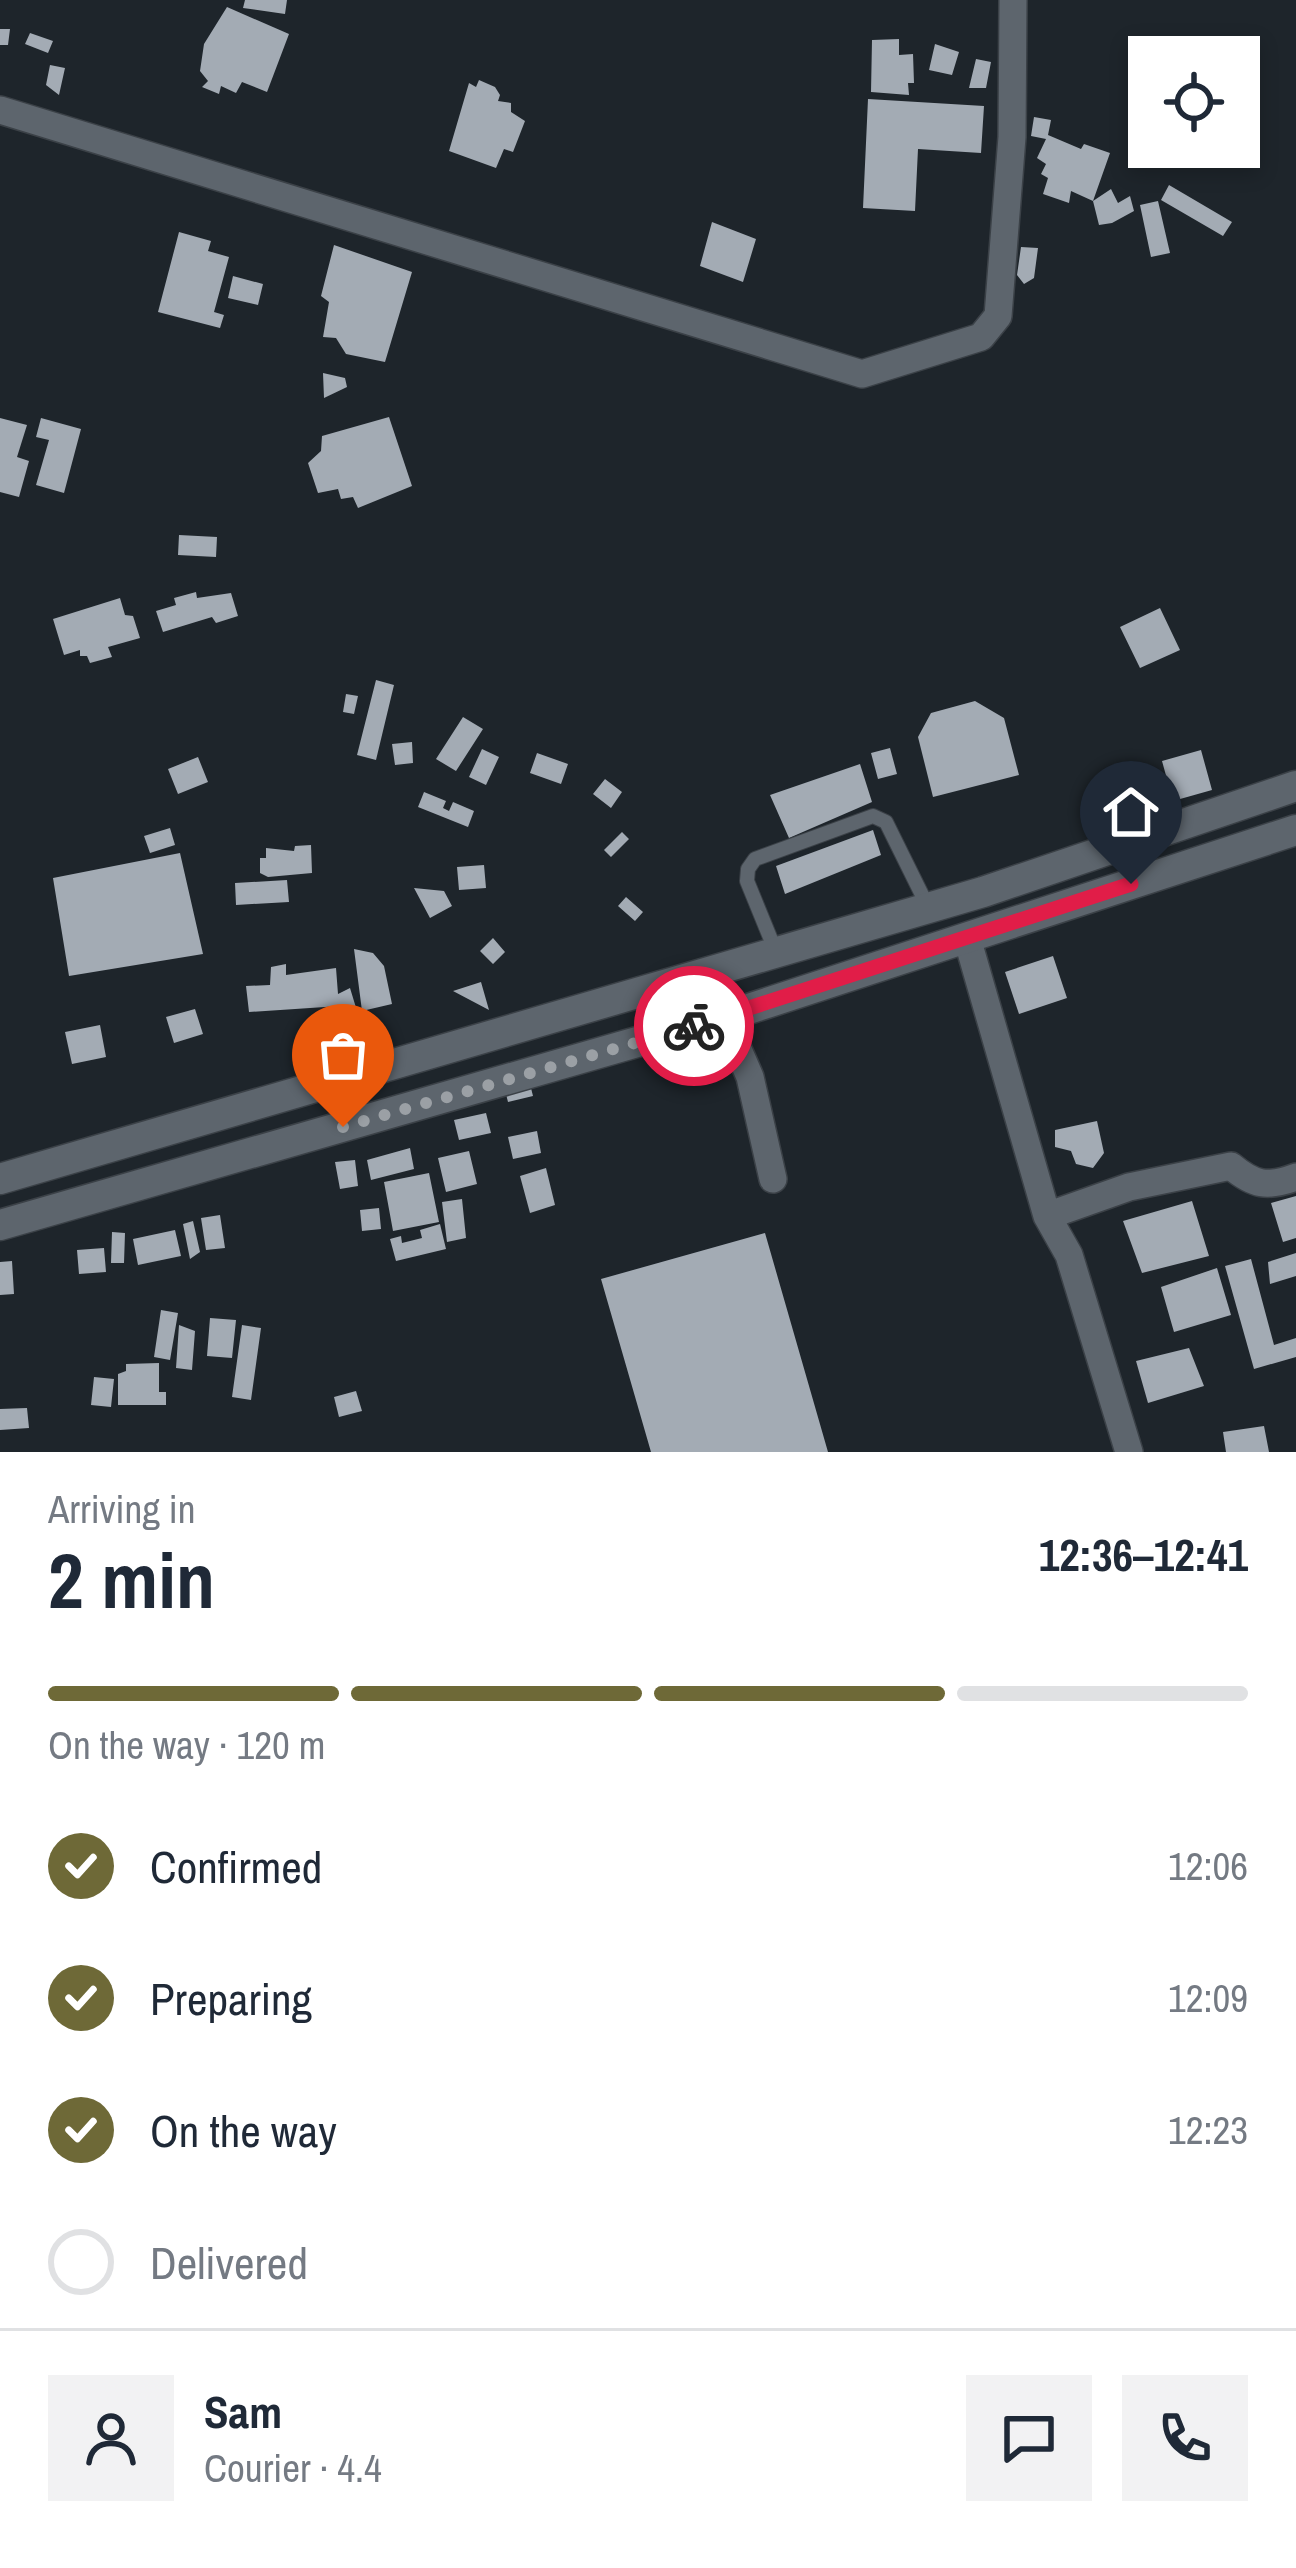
<!DOCTYPE html>
<meta charset="utf-8">
<style>
body{margin:0;font-family:"Archivo Narrow",sans-serif;background:#f2f2f3;color:#1f2937;height:100vh;display:flex;flex-direction:column;font-size:45px;white-space:nowrap}
*{box-sizing:border-box;margin:0}
p{font-size:39px;color:#747a83}
.icon{flex:none;width:66px;height:66px;fill:none;stroke:currentColor;stroke-width:2;stroke-linecap:round;stroke-linejoin:round}
.map{position:relative;height:1452px;overflow:hidden}
.sheet{display:flex;flex-direction:column;background:#fff;flex:1}
.sheet>*{flex:none}
.controls{position:absolute;left:1128px;top:36px;display:grid;gap:24px}
.controls a{display:grid;place-items:center;width:132px;height:132px;border-radius:0px;background:#fff;box-shadow:0 6px 18px #0003;font-size:60px}
.pin{position:absolute;display:grid;place-items:center;width:102px;height:102px;color:#fff;margin:-123px -51px;border-radius:50% 50% 50% 0;rotate:-45deg;box-shadow:0 0 12px #0007}
.pin .icon{rotate:45deg}
.courier{position:absolute;display:grid;place-items:center;width:120px;height:120px;margin:-60px;border:9px solid #e11d48;border-radius:50%;background:#fff;color:#222;box-shadow:0 3px 15px #0007}
.headline em{font-style:normal;font-weight:700}
.headline div{display:flex;flex-direction:column-reverse}
.headline{display:flex;align-items:center;justify-content:space-between;height:204px;padding:0 48px}
h1{font-size:78px;font-weight:700;line-height:90px}
.bar{display:grid;grid-template-columns:repeat(4,1fr);gap:18px 12px;align-content:center;height:144px;padding:0 48px}
.bar i{height:15px;border-radius:9px;background:#e0e1e3}
.bar .current{background:#6e6937}
.bar p{grid-column:span 4}
.line{display:flex;align-items:center;gap:30px;padding:0 48px;border-top:3px solid #e0e1e3}
.line div{flex:1}
.round{display:grid;place-items:center;flex:none;width:126px;height:126px;border-radius:0px;background:#f2f2f3}
ol{padding:0 48px;list-style:none}
li{display:flex;align-items:center;gap:36px;height:132px}
li p{margin-inline-start:auto}
li .icon{padding:12px;border-radius:50%;background:#6e6937;color:#fff;stroke-width:4}
li:last-child{color:#747a83}
li i{width:66px;height:66px;border:6px solid #e0e1e3;border-radius:50%}
.map>svg:first-child{display:block}
.building{fill:#a3abb4}
.lines{fill:none;stroke-linecap:round;stroke-linejoin:round}
.service-casing{stroke:#3b4147;stroke-width:16}
.minor-casing{stroke:#3b4147;stroke-width:30}
.tertiary-casing{stroke:#3b4147;stroke-width:33}
.service{stroke:#5d656d;stroke-width:14}
.minor{stroke:#5d656d;stroke-width:27}
.tertiary{stroke:#5d656d;stroke-width:30}
.done{stroke:#9ba0a5;stroke-width:12;stroke-dasharray:0 21.6}
.route{stroke:#e11d48;stroke-width:15}
</style>
<div class="map">
<svg width="1296" height="1452" viewBox="0 0 1296 1452">
<rect width="100%" height="100%" fill="#1e252b"/>
<path class="building" d="M245,0H287L285,14L243,8Z
M227,7L289,34L267,92L242,82L236,93L221,86L219,94L202,87L208,81L200,71L204,44Z
M0,29H10L8,45H0Z
M30,33L53,41L48,53L25,44Z
M899,39V55L913,54L914,83H908L909,95L871,92L872,40Z
M935,44L959,52L952,75L929,70Z
M976,59L991,62L986,88H969Z
M50,65L65,68L59,95L46,85Z
M479,80L495,87L500,95L498,101L511,103V112L525,121L513,152L504,149L496,168L449,151L469,83L476,87Z
M868,99L984,106L981,153L918,149L915,211L863,208Z
M1034,117L1051,120L1048,135L1081,149L1084,144L1110,153L1093,201L1071,191L1069,203L1043,194L1048,178L1041,174L1046,164L1037,158L1046,139L1031,136Z
M1169,185L1232,222L1223,236L1161,200Z
M1111,189L1118,203L1130,196L1134,211L1112,223L1099,225L1093,201Z
M1158,201L1170,253L1151,257L1140,205Z
M712,222L756,239L743,282L700,266Z
M179,232L211,241L208,251L229,257L214,312L224,315L220,328L158,312Z
M334,245L412,272L385,362L346,354L336,338L323,337L329,302L321,296Z
M1021,247L1038,248L1034,278L1024,284L1017,275Z
M233,276L263,284L258,305L228,298Z
M323,373L345,378L347,387L324,398Z
M389,417L412,486L358,508L353,497L341,499L338,489L318,493L308,463L321,451L322,436Z
M0,418L27,425L17,457L29,461L19,497L0,492Z
M41,418L81,429L64,493L36,485L49,440L36,437Z
M179,535L217,537L216,557L178,555Z
M196,592L197,598L231,593L238,616L216,623L212,617L163,632L156,611L176,605L174,598Z
M120,598L125,615L133,616L140,638L108,647L112,657L90,663L87,656H80V650L64,655L53,619Z
M1160,608L1180,650L1140,668L1120,627Z
M376,680L394,685L376,760L357,755Z
M346,694L358,696L354,714L343,712Z
M975,701L1004,718L1019,775L933,797L918,737L931,713Z
M463,717L483,729L456,771L436,759Z
M412,742L413,763L395,765L392,744Z
M890,748L897,774L878,779L871,753Z
M482,749L499,757L486,785L469,777Z
M1201,750L1212,790L1173,801L1162,761Z
M537,753L568,764L561,784L530,773Z
M198,757L208,782L178,794L168,769Z
M860,764L872,802L789,838L770,795Z
M605,779L622,792L611,808L593,794Z
M424,792L446,801L443,808L449,811L453,802L474,811L468,827L418,807Z
M170,828L175,845L150,853L144,836Z
M873,830L881,855L785,894L776,866Z
M622,832L629,839L611,857L604,850Z
M311,845L312,873L268,877L260,873V858H266V848L294,851L295,846Z
M180,853L203,954L69,976L53,878Z
M484,865L486,888L459,890L457,867Z
M287,880L289,902L236,905L235,883Z
M414,888L444,891L452,906L430,918Z
M626,897L643,912L635,921L618,906Z
M493,938L505,952L493,964L480,951Z
M354,949L373,953L384,966L392,1004L362,1011Z
M1053,956L1067,998L1019,1014L1005,972Z
M286,964V975L336,968L338,994L350,988L361,1024L342,1027L340,1006L249,1012L246,986L270,985L271,967Z
M481,982L489,1010L453,991Z
M195,1009L203,1034L174,1043L166,1017Z
M100,1025L106,1057L72,1064L65,1032Z
M530,1084L533,1096L508,1102L505,1090Z
M486,1113L491,1133L459,1140L454,1120Z
M1097,1121L1104,1153L1093,1168L1076,1164L1071,1151L1055,1147V1130Z
M537,1131L541,1153L513,1159L508,1137Z
M410,1148L414,1169L371,1180L367,1160Z
M469,1151L477,1184L446,1192L438,1158Z
M355,1160L358,1186L340,1189L335,1162Z
M546,1168L555,1205L530,1213L520,1176Z
M429,1173L439,1222L393,1231L384,1182Z
M1296,1196V1238L1283,1242L1271,1203Z
M462,1199L466,1238L447,1242L442,1202Z
M1192,1201L1209,1256L1142,1273L1123,1221Z
M379,1208L381,1229L362,1231L360,1210Z
M220,1215L225,1248L206,1250L201,1218Z
M193,1221L200,1252L190,1259L183,1224Z
M440,1224L446,1249L396,1261L390,1239L401,1236L402,1243L422,1238L420,1230Z
M175,1230L181,1256L138,1265L133,1239Z
M112,1232L125,1233L124,1263H111Z
M765,1233L828,1452H651L601,1279Z
M104,1248L106,1272L79,1274L77,1250Z
M1296,1253V1276L1270,1284L1268,1262Z
M1251,1259L1274,1345L1296,1338V1357L1254,1369L1225,1266Z
M12,1261L14,1294L0,1295V1262Z
M1217,1268L1231,1315L1174,1332L1161,1287Z
M161,1310L178,1313L170,1360L154,1357Z
M210,1318L236,1320L232,1358L207,1356Z
M179,1325L195,1331L192,1370L176,1368Z
M242,1325L261,1328L251,1400L232,1397Z
M1189,1348L1204,1386L1148,1403L1136,1361Z
M159,1363V1392H166V1405H118V1374L126,1371V1364Z
M94,1377L114,1379L111,1407L91,1405Z
M356,1391L362,1411L339,1417L334,1397Z
M27,1408L29,1428L0,1430V1409Z
M1264,1426L1269,1452H1226L1223,1432Z"/>
<g class="lines">
<defs>
<path id="service" d="M776,952L747,881L748,869L755,859L873,816L886,822L928,907"/>
<path id="minor" d="M0,110L862,374L981,337L998,316L1012,137L1013,0
M967,938L1047,1216L1069,1255L1129,1452
M724,1017L750,1077L773,1179
M1047,1216L1129,1187L1231,1166C1254,1185 1267,1188 1296,1177"/>
<path id="tertiary" d="M0,1179L983,892L1296,786
M0,1225L724,1017L1296,830"/>
</defs>
<use href="#service" class="service-casing"/>
<use href="#minor" class="minor-casing"/>
<use href="#tertiary" class="tertiary-casing"/>
<use href="#service" class="service"/>
<use href="#minor" class="minor"/>
<use href="#tertiary" class="tertiary"/>
</g>
<g class="lines">
<path class="done" d="M343,1127L694,1026"/>
<path class="route" d="M694,1026L1131,884"/>
</g>
</svg>
<div class="controls">
<a><svg class="icon" aria-label="locate" viewBox="0 0 24 24"><circle cx="12" cy="12" r="6"/><path d="M12 2v4M12 18v4M2 12h4M18 12h4"/></svg></a>
</div>
<div class="pin" style="left:343px;top:1127px;background:#ea580c"><svg class="icon" aria-label="bag" viewBox="0 0 24 24"><path d="M5 8h14l-1 12H6zM9 8a3 3 0 0 1 6 0"/></svg></div>
<div class="pin" style="left:1131px;top:884px;background:#1f2937"><svg class="icon" aria-label="home" viewBox="0 0 24 24"><path d="M3 11l9-7 9 7M6 9v11h12V9"/></svg></div>
<div class="courier" style="left:694px;top:1026px"><svg class="icon" aria-label="bike" viewBox="0 0 24 24"><circle cx="6" cy="16" r="4"/><circle cx="18" cy="16" r="4"/><path d="M6 16l4-8h5l3 8M10 8l3 8H6M13 5h3"/></svg></div>
</div>
<section class="sheet">
<div class="headline"><div><h1>2 min</h1><p>Arriving in</p></div><em>12:36–12:41</em></div>
<div class="bar"><i class="current"></i><i class="current"></i><i class="current"></i><i></i><p>On the way · 120 m</p></div>
<ol>
<li><svg class="icon" aria-label="check" viewBox="0 0 24 24"><path d="M5 12l5 5 9-10"/></svg>Confirmed<p>12:06</p></li>
<li><svg class="icon" aria-label="check" viewBox="0 0 24 24"><path d="M5 12l5 5 9-10"/></svg>Preparing<p>12:09</p></li>
<li><svg class="icon" aria-label="check" viewBox="0 0 24 24"><path d="M5 12l5 5 9-10"/></svg>On the way<p>12:23</p></li>
<li><i></i>Delivered</li>
</ol>
<div class="line" style="height:216px"><a class="round"><svg class="icon" aria-label="person" viewBox="0 0 24 24"><circle cx="12" cy="8" r="4"/><path d="M4 21q1-7 8-7t8 7"/></svg></a><div><b>Sam</b><p>Courier · 4.4</p></div><a class="round"><svg class="icon" aria-label="chat" viewBox="0 0 24 24"><path d="M4 5h16v11H9l-5 4z"/></svg></a><a class="round"><svg class="icon" aria-label="phone" viewBox="0 0 24 24"><path d="M5 4h4l2 5-3 2q2 4 5 5l2-3 5 2v4C11 20 4 13 5 4z"/></svg></a></div>
</section>
